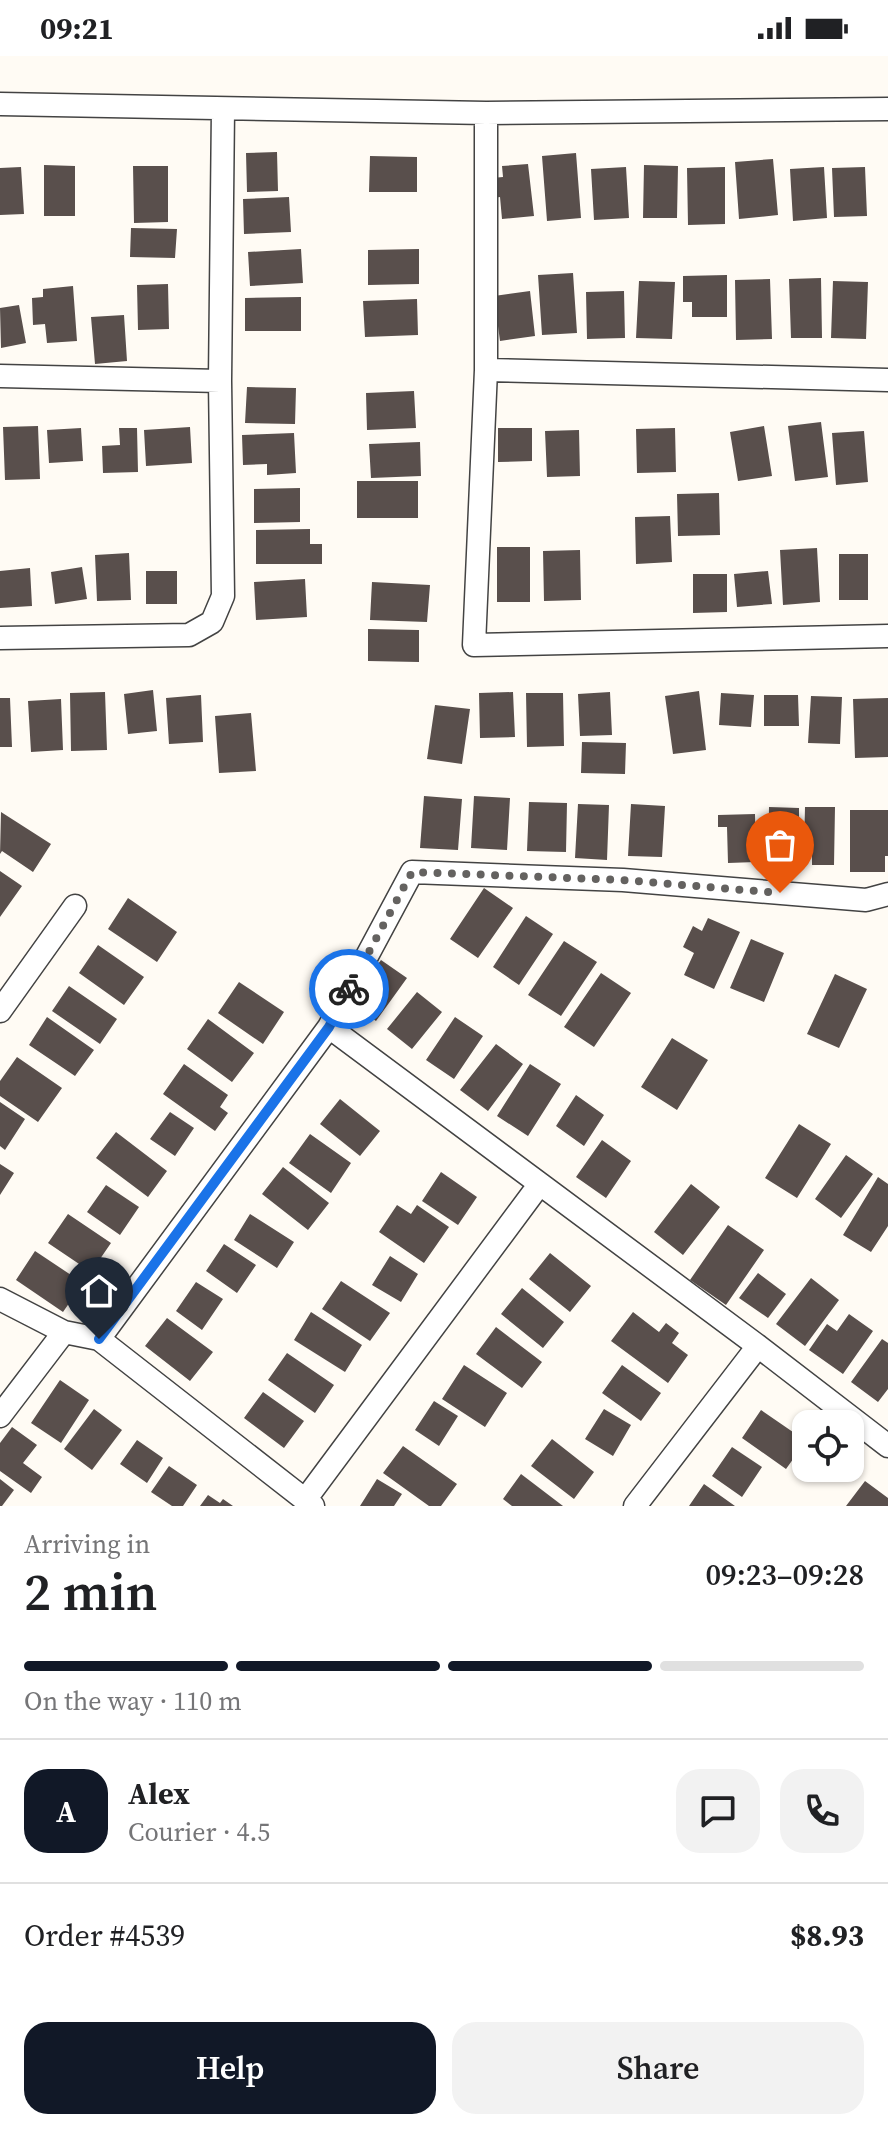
<!DOCTYPE html>
<meta charset="utf-8">
<style>
body{margin:0;font-family:"Source Serif 4",serif;background:#f2f2f2;color:#202124;height:100vh;display:flex;flex-direction:column;font-size:30px;white-space:nowrap}
*{box-sizing:border-box;margin:0}
p{font-size:26px;color:#757577}
.icon{flex:none;width:44px;height:44px;fill:none;stroke:currentColor;stroke-width:2;stroke-linecap:round;stroke-linejoin:round}
.map{position:relative;height:1450px;overflow:hidden}
.details{display:flex;flex-direction:column;background:#fff;flex:1}
.details>*{flex:none}
.buttons{position:absolute;left:792px;top:1354px;display:grid;gap:16px}
.buttons a{display:grid;place-items:center;width:72px;height:72px;border-radius:16px;background:#fff;box-shadow:0 2px 6px #0004;font-size:40px}
.pin{position:absolute;display:grid;place-items:center;width:68px;height:68px;color:#fff;margin:-82px -34px;border-radius:50% 50% 50% 0;rotate:-45deg;box-shadow:0 0 8px #0007}
.pin .icon{rotate:45deg}
.courier{position:absolute;display:grid;place-items:center;width:80px;height:80px;margin:-40px;border:6px solid #1a73e8;border-radius:50%;background:#fff;color:#222;box-shadow:0 2px 10px #0007}
.summary em{font-style:normal;font-weight:600}
.summary div{display:flex;flex-direction:column-reverse}
.summary{display:flex;align-items:center;justify-content:space-between;height:136px;padding:0 24px}
h1{font-size:52px;font-weight:600;line-height:60px}
.bar{display:grid;grid-template-columns:repeat(4,1fr);gap:12px 8px;align-content:center;height:96px;padding:0 24px}
.bar i{height:10px;border-radius:6px;background:#e0e0e0}
.bar .selected{background:#111827}
.bar p{grid-column:span 4}
.line{display:flex;align-items:center;gap:20px;padding:0 24px;border-top:2px solid #e0e0e0}
.line div{flex:1}
.round{display:grid;place-items:center;flex:none;width:84px;height:84px;border-radius:24px;background:#f2f2f2}
.action{display:flex;gap:16px;margin-top:auto;padding:16px 24px}
.action a{flex:1;height:92px;border-radius:24px;background:#111827;color:#fff;font-size:32px;font-weight:600;line-height:92px;text-align:center}
.action a+a{background:#f2f2f2;color:#202124}
.status{display:flex;justify-content:space-between;align-items:center;height:56px;padding:0 40px;background:#fff;direction:ltr}
.status svg{height:22px;fill:currentColor}
.map>svg:first-child{display:block}
.building{fill:#594f4c}
.lines{fill:none;stroke-linecap:round;stroke-linejoin:round}
.minor-casing{stroke:#434343;stroke-width:25}
.minor{stroke:#fff;stroke-width:22}
.done{stroke:#646260;stroke-width:8;stroke-dasharray:0 14.4}
.route{stroke:#1a73e8;stroke-width:10}
</style>
<div class="status"><b>09:21</b><svg viewBox="0 0 49 12"><path d="M0 12V9h3v3zM5 12V6h3v6zM10 12V3h3v9zM15 12V0h3v12zM26 1h20v11H26zM47 4h2v5h-2z"/></svg></div>
<div class="map">
<svg width="888" height="1450" viewBox="0 0 888 1450">
<rect width="100%" height="100%" fill="#fffbf4"/>
<path class="building" d="M277,96L278,135L247,136L246,97Z
M576,97L581,162L547,165L542,100Z
M370,100L417,101V136H369Z
M773,103L778,159L739,163L735,106Z
M528,108L534,160L502,163L500,141L494,142L492,122L503,121L502,110Z
M44,109L75,110V160H44Z
M644,109L678,110L677,162H643Z
M133,110H168V166L134,167Z
M21,111L24,158L0,159V112Z
M626,111L629,162L594,164L591,113Z
M725,111V168L688,169L687,112Z
M824,111L827,162L793,165L790,113Z
M865,111L867,160L834,161L832,112Z
M289,141L291,176L244,178L243,143Z
M131,172L177,173L175,202L130,201Z
M301,193L303,227L250,230L248,196Z
M419,193V228L368,229V194Z
M573,217L577,277L542,279L538,219Z
M727,219V261H692V246H683V220Z
M821,222L822,282H791L789,223Z
M770,223L772,283L736,284L735,224Z
M639,225L675,226L672,283L636,282Z
M833,225L868,226L866,283L831,282Z
M168,228L169,273L138,274L137,229Z
M73,230L77,285L47,287L45,268L33,269L32,242L43,241V233Z
M530,235L535,280L500,285L494,240Z
M624,235L625,282L587,283L586,236Z
M301,241V275H245V242Z
M417,243L418,279L365,281L363,245Z
M19,249L26,287L1,292L0,252Z
M124,259L127,305L95,308L91,261Z
M247,331L296,332L295,368L245,367Z
M414,335L416,372L367,374L366,337Z
M821,366L828,421L795,425L788,370Z
M38,370L40,423L5,424L3,371Z
M764,370L772,420L738,425L730,376Z
M190,371L192,407L146,410L144,374Z
M81,372L83,405L49,407L47,374Z
M119,372H137L138,416L103,417L102,390L120,389Z
M498,372H532V405L498,406Z
M675,372L676,416L637,417L636,373Z
M579,374L580,420L547,421L545,375Z
M864,375L868,426L836,429L832,377Z
M294,377L296,417L267,419V408L243,409L242,379Z
M420,386L421,420L371,422L369,388Z
M357,425H418V462H357Z
M300,432V466L254,467V433Z
M719,437L720,479L678,480L677,438Z
M670,460L672,506L636,508L635,461Z
M310,473V488H322V508H256V474Z
M497,491H530V546H497Z
M817,492L820,546L783,549L780,494Z
M580,494L581,544L544,545L543,495Z
M129,497L131,544L97,545L95,499Z
M839,498H868V544H839Z
M82,511L87,543L55,548L51,516Z
M30,512L32,550L0,552V515Z
M146,515H177V548H146Z
M768,515L772,548L737,551L734,518Z
M693,518H727V556L693,557Z
M305,523L307,561L256,564L254,526Z
M372,526L430,529L427,566L370,564Z
M368,573L419,574V606L368,605Z
M153,634L157,675L128,678L124,638Z
M699,635L706,694L673,698L665,640Z
M105,636L107,694L71,695L70,637Z
M513,636L515,681L480,682L479,637Z
M610,636L612,679L580,680L578,638Z
M526,637H563L564,690L527,691Z
M721,637L754,639L751,671L719,669Z
M201,639L203,686L169,688L166,642Z
M764,639H798L799,670H764Z
M811,640L842,641L840,688L808,687Z
M0,642H10L12,691H0Z
M888,642V701L855,702L853,643Z
M61,643L63,694L31,696L28,645Z
M435,649L470,653L462,708L427,703Z
M251,657L256,715L219,717L215,660Z
M582,686L626,687L625,718L581,717Z
M424,740L462,743L458,794L420,792Z
M474,740L510,742L507,794L471,792Z
M529,746L567,747L566,796L527,795Z
M578,748L609,749L607,804L575,802Z
M631,748L665,750L662,801L628,800Z
M769,751L799,752V806H768Z
M805,751H835L834,809H812V793H804Z
M850,754H888V800H885V816H850Z
M1,756L51,788L33,816L2,795L0,798Z
M755,758L756,806L728,807L727,771H718V759Z
M0,815L22,830L0,861Z
M484,832L513,852L478,902L450,883Z
M128,842L177,876L157,906L108,873Z
M526,860L553,878L519,929L493,911Z
M708,862L740,876L714,933L684,919L694,897L683,891L693,870L702,875Z
M751,883L784,897L764,946L730,932Z
M564,885L597,906L561,960L528,939Z
M98,889L144,921L124,949L79,917Z
M381,904L407,922L376,965L350,946Z
M601,917L631,937L594,991L564,971Z
M835,918L867,933L839,992L807,978Z
M239,926L284,956L263,988L218,957Z
M69,930L117,963L100,988L52,955Z
M417,936L442,956L412,993L387,973Z
M47,961L94,994L75,1020L29,989Z
M455,961L483,980L454,1023L426,1004Z
M208,963L254,997L232,1026L187,993Z
M672,982L708,1004L677,1054L641,1031Z
M496,988L523,1008L488,1055L460,1034Z
M17,1001L62,1032L38,1066L0,1040V1025Z
M184,1008L228,1039L220,1051L228,1057L215,1075L163,1038Z
M530,1008L561,1028L528,1080L497,1060Z
M576,1039L604,1059L584,1090L556,1070Z
M340,1043L380,1075L360,1100L320,1068Z
M0,1046L25,1063L5,1094L0,1090Z
M170,1056L194,1072L175,1100L150,1083Z
M799,1068L831,1088L797,1142L765,1122Z
M116,1076L167,1115L148,1141L96,1102Z
M310,1078L351,1107L331,1137L289,1107Z
M602,1084L631,1105L606,1142L576,1121Z
M846,1099L873,1118L841,1162L815,1143Z
M0,1108L14,1117L0,1139Z
M283,1111L329,1147L308,1174L262,1138Z
M441,1116L477,1141L458,1169L422,1145Z
M878,1121L888,1128V1170L871,1196L843,1179Z
M691,1128L720,1151L683,1199L654,1176Z
M106,1129L139,1151L120,1179L87,1156Z
M397,1149L411,1158L417,1149L449,1171L424,1207L379,1176Z
M68,1158L111,1187L91,1216L48,1187Z
M250,1158L294,1186L277,1212L234,1184Z
M728,1169L764,1194L726,1249L690,1224Z
M224,1188L256,1209L237,1237L206,1215Z
M35,1195L83,1227L63,1256L16,1224Z
M550,1197L591,1230L570,1256L529,1223Z
M390,1200L418,1218L401,1246L372,1229Z
M758,1217L786,1238L768,1262L739,1242Z
M811,1222L839,1244L805,1290L776,1268Z
M341,1225L390,1257L370,1285L322,1253Z
M196,1226L223,1243L202,1274L176,1255Z
M522,1232L564,1266L543,1292L501,1258Z
M311,1256L362,1289L345,1316L294,1284Z
M633,1256L659,1276L666,1267L679,1277L672,1287L688,1299L668,1327L611,1285Z
M849,1258L873,1275L843,1318L809,1294L827,1268L837,1275Z
M167,1262L213,1296L190,1325L145,1290Z
M496,1271L542,1306L522,1332L476,1298Z
M882,1283L888,1287V1333L878,1346L851,1326Z
M287,1297L334,1329L315,1357L268,1324Z
M464,1309L507,1337L485,1371L442,1343Z
M622,1309L661,1337L641,1365L602,1337Z
M60,1324L89,1344L61,1387L31,1367Z
M263,1336L304,1365L284,1392L244,1362Z
M434,1345L458,1360L439,1390L415,1374Z
M94,1353L122,1374L92,1414L64,1393Z
M604,1353L631,1369L613,1400L585,1383Z
M761,1354L806,1385L786,1413L742,1382Z
M12,1371L37,1389L23,1407L42,1421L31,1437L0,1415V1387Z
M552,1383L594,1416L574,1443L531,1410Z
M137,1384L163,1402L147,1427L120,1408Z
M403,1390L457,1428L441,1450H429L383,1417Z
M732,1391L762,1411L742,1441L712,1420Z
M169,1410L197,1429L183,1450H172L151,1436Z
M521,1418L563,1450H512L503,1443Z
M0,1423L14,1434L2,1450H0Z
M377,1423L402,1438L394,1450H360Z
M865,1425L888,1442V1450H846Z
M704,1428L735,1450H689Z
M208,1439L220,1447L223,1443L233,1450H200Z"/>
<g class="lines">
<defs>
<path id="minor" d="M0,48L486,57L888,53
M486,57V314L474,589L888,580
M486,314L888,324
M0,320L220,325
M0,582L189,579L212,566L223,540L220,325L223,53
M0,955L75,850
M329,971L412,816L623,824L866,844L888,838
M0,1243L64,1276
M0,1360L64,1276L99,1283
M305,1444L539,1129
M313,1450L99,1283L329,971L758,1290L888,1390
M635,1450L758,1290"/>
</defs>
<use href="#minor" class="minor-casing"/>
<use href="#minor" class="minor"/>
</g>
<g class="lines">
<path class="done" d="M349,933L412,816L623,824L780,837"/>
<path class="route" d="M99,1283L329,971L349,933"/>
</g>
</svg>
<div class="buttons">
<a><svg class="icon" aria-label="locate" viewBox="0 0 24 24"><circle cx="12" cy="12" r="6"/><path d="M12 2v4M12 18v4M2 12h4M18 12h4"/></svg></a>
</div>
<div class="pin" style="left:780px;top:837px;background:#ea580c"><svg class="icon" aria-label="bag" viewBox="0 0 24 24"><path d="M5 8h14l-1 12H6zM9 8a3 3 0 0 1 6 0"/></svg></div>
<div class="pin" style="left:99px;top:1283px;background:#1f2937"><svg class="icon" aria-label="home" viewBox="0 0 24 24"><path d="M3 11l9-7 9 7M6 9v11h12V9"/></svg></div>
<div class="courier" style="left:349px;top:933px"><svg class="icon" aria-label="bike" viewBox="0 0 24 24"><circle cx="6" cy="16" r="4"/><circle cx="18" cy="16" r="4"/><path d="M6 16l4-8h5l3 8M10 8l3 8H6M13 5h3"/></svg></div>
</div>
<section class="details">
<div class="summary"><div><h1>2 min</h1><p>Arriving in</p></div><em>09:23–09:28</em></div>
<div class="bar"><i class="selected"></i><i class="selected"></i><i class="selected"></i><i></i><p>On the way · 110 m</p></div>
<div class="line" style="height:144px"><b class="round" style="background:#111827;color:#fff">A</b><div><b>Alex</b><p>Courier · 4.5</p></div><a class="round"><svg class="icon" aria-label="chat" viewBox="0 0 24 24"><path d="M4 5h16v11H9l-5 4z"/></svg></a><a class="round"><svg class="icon" aria-label="phone" viewBox="0 0 24 24"><path d="M5 4h4l2 5-3 2q2 4 5 5l2-3 5 2v4C11 20 4 13 5 4z"/></svg></a></div>
<div class="line" style="height:104px"><div>Order #4539</div><b>$8.93</b></div>
<div class="action"><a>Help</a><a>Share</a></div>
</section>
